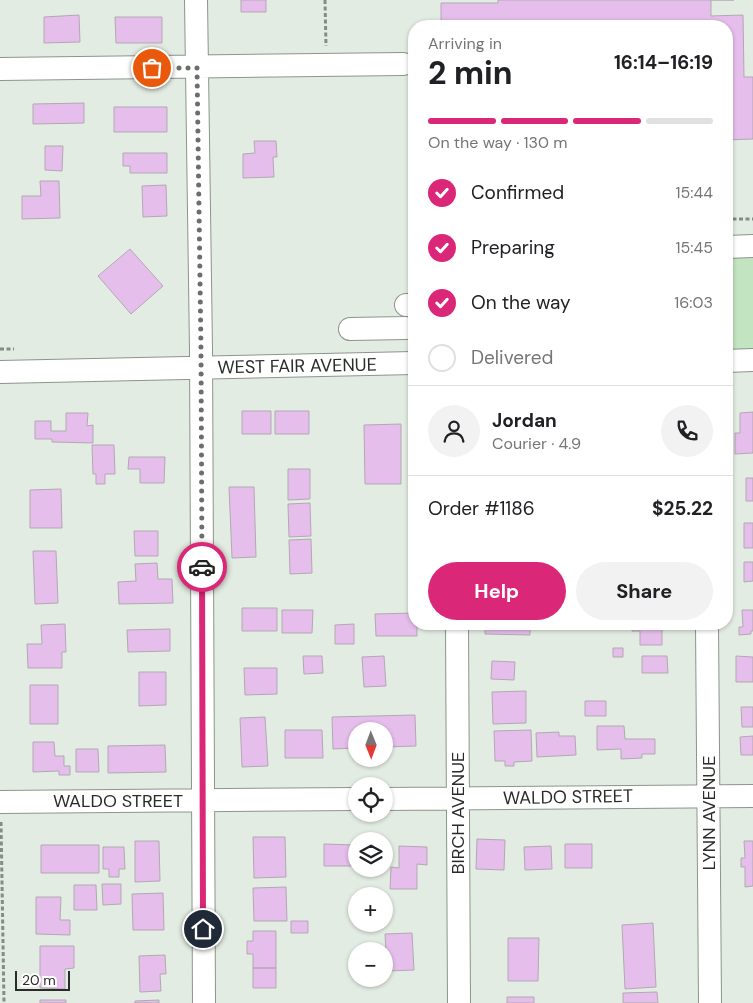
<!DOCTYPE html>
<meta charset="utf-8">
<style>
body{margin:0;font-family:"DM Sans",sans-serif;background:#f2f2f2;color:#202124;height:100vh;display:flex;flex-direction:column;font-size:19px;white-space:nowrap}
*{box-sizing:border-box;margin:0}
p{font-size:16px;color:#757577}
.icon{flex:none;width:28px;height:28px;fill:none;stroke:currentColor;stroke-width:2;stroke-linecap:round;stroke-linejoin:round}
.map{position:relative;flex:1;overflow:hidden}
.side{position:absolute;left:408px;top:20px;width:325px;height:610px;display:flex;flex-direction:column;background:#fff;border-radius:20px;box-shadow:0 1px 4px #0004}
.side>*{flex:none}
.needle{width:32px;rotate:179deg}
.tools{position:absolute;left:348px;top:722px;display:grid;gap:10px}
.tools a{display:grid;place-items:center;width:45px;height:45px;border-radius:50%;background:#fff;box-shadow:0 1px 4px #0004;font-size:25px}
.scale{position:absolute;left:15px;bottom:12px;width:55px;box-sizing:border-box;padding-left:5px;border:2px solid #292c29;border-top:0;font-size:14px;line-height:18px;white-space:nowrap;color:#292c29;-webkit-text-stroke:4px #fff;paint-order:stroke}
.pin{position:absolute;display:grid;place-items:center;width:42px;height:42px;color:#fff;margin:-21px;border:2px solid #fff;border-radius:50%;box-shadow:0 1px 5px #0007}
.courier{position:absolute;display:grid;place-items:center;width:50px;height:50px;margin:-25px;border:4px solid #db2777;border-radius:50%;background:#fff;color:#222;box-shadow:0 1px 6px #0007}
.summary em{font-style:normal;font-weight:700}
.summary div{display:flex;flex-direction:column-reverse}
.summary{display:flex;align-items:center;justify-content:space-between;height:85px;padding:0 20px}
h1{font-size:32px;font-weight:700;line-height:38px}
.bar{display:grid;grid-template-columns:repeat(4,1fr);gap:8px 5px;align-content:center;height:60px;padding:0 20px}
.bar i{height:6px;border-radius:4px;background:#e0e0e0}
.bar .current{background:#db2777}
.bar p{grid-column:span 4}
.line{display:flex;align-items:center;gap:12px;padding:0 20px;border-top:1px solid #e0e0e0}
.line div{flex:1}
.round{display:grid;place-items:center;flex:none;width:52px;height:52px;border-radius:26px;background:#f2f2f2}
ol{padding:0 20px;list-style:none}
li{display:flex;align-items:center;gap:15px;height:55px}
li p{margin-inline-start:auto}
li .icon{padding:5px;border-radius:50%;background:#db2777;color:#fff;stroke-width:4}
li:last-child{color:#757577}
li i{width:28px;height:28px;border:2px solid #e0e0e0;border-radius:50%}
.primary-button{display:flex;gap:10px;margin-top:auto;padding:10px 20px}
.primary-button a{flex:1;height:58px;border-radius:30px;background:#db2777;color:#fff;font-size:20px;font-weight:700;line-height:58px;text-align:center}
.primary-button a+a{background:#f2f2f2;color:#202124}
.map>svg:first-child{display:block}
.green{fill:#c3e4c1}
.building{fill:#e5beeb;stroke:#b1a9b2}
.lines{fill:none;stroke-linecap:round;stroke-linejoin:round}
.minor-casing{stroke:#8c958b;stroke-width:24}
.path{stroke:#868c85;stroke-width:3;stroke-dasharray:4 2.5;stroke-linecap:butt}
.minor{stroke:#fff;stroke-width:22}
.done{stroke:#6a6f6a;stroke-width:5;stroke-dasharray:0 9}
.route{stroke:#db2777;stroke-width:6}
.labels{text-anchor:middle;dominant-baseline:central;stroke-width:4;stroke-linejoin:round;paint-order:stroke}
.street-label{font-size:18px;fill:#292c29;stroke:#fff}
</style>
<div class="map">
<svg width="753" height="1003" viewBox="0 0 753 1003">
<rect width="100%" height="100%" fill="#e3ece2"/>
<path class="green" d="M753,255V350H726V264L735,258Z"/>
<path class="building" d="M241,0H266V12H241Z
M498,0H734H711V16L743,15L744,77H753V139L726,140V26H499V22L441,23V3H498Z
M79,15L80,42L44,43V17Z
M115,17H162V43H116Z
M84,103V123L33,124V104Z
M114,107H167V132H114Z
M254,141H276L277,157H273L274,177L243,178V154L255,153Z
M45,146H63L62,171L45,170Z
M123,153H167V173H130V166H123Z
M40,181H59L60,218L22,219V196H41Z
M166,185L167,216L143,217L142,186Z
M130,249L163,286L131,314L98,276Z
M242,411H271V434H242Z
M275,411H309V434H275Z
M753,412V453L735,454V433H740V413Z
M66,413H88L87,426L93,425V443L52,442V439H35V421H51V431H66Z
M401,424V484H365L364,425Z
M92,445H114L115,474H105V484H96V474H93Z
M129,457H165L164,483H140V469H128Z
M288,469H310V499L288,500Z
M746,478H753V501H746Z
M229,487H254L256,557L232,558Z
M61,489L62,528H30V490Z
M310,503L311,536L289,537L288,504Z
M744,523H753V548H744Z
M134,531H158V556H135Z
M311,539L312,573L290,574L289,540Z
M33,551H56L58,603L35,604Z
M744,562H753V581L744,582Z
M157,563L158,579H172L173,603L119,604L118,582L136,581L135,564Z
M242,608H277V631H242Z
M282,610H313L312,633H282Z
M742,610H753V631H751V634L739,635V627H743Z
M414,613V624H417V636H376L375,614Z
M65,624L66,652H62V668H28L27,644H42L41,625Z
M354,624V644H335V625Z
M485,624H530V635L485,634Z
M632,624H662V645H640V631H632Z
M170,629V651L128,652L127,630Z
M613,648H623V657H613Z
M303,656H322L323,673L304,674Z
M384,656L386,686L364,687L362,657Z
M642,656H667L668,673H642Z
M736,656L753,657V682H736Z
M492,661L515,662L514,680L491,679Z
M244,668H277V694L245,695Z
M139,672H166V705L139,706Z
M30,685H58V724H30Z
M526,691V723L493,724L492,692Z
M585,701H606V716H585Z
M741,707H753V727H742Z
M415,715L416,746L384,747V731H356V748L333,749L332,717Z
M265,717L268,766L242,767L240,718Z
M597,726H624L625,739H655V754H642V758L621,759V749L597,750Z
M285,730H322L323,758H285Z
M531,730L532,761L514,762V766H505V761H495L494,731Z
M559,732V736H575L576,755L537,757L536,733Z
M753,736V755H741L740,737Z
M33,742H54L55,756H64V766H70V775H59V771L33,772Z
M165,745L166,772L108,773V746Z
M76,749H98L99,772H76Z
M253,837H285L286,877L254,878Z
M477,839L505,840L504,870L476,869Z
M135,841H159L160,881L135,882Z
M744,841H753V886L745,887V867H741V858H745Z
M324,844L355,845V866H324Z
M565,844H592V868H565Z
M41,845H99V873H41Z
M399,846L427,847V865L417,864V889H390L391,867L399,868Z
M551,846L552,869L525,870L524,847Z
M103,847H124L125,869H119V877H109V869H103Z
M102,884H121V904L103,905Z
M74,885H96L97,910H74Z
M286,887L287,921H254L253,888Z
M163,893L164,930H133L132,894Z
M36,897H61L60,920H70V935L36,934Z
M291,921H308V933H291Z
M653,923L656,987L625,989L622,925Z
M253,931H276V968H253V954H247V941H253Z
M412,933L414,970L387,971L385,934Z
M508,938H539L538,981H508Z
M40,946H74V968L65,969V989L40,988Z
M165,955L166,974H160L161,991L140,992L139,956Z
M253,968H276V988H253Z
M657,992L658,1003H623V993Z
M507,997H534V1003H507Z
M40,1000H66V1003H40Z
M159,1000V1003H135V1001Z"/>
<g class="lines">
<defs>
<path id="minor" d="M196,0L201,350L204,1003
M0,69L403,64
M726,247L753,246
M406,305H414
M350,329L406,328
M726,361L753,360
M0,372L414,363
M457,624L459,1003
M707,624L710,1003
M384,799L753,796
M0,802L356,799"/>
</defs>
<use href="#minor" class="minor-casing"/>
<path class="path" d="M325,0L326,46
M726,219H753
M0,349H14
M1,822L4,1003"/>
<use href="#minor" class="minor"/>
</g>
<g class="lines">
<path class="done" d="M152,68H197L201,350L202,567"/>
<path class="route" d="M202,567L203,929"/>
</g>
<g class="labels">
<g class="street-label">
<text transform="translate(297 366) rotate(-1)">WEST FAIR AVENUE</text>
<text transform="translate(568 797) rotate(-1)">WALDO STREET</text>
<text x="118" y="801">WALDO STREET</text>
<text transform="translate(458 813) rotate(-90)">BIRCH AVENUE</text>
<text transform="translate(709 813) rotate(-90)">LYNN AVENUE</text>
</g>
</g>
</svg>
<div class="tools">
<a><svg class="needle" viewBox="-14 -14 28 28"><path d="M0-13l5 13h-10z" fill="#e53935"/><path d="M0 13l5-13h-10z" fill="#757577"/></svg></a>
<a><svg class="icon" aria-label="locate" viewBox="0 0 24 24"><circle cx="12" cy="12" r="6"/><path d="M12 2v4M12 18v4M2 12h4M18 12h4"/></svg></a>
<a><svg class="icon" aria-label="layers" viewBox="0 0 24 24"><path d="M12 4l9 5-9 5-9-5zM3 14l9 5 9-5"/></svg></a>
<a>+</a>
<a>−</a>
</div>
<div class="scale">20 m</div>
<div class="pin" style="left:152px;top:68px;background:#ea580c"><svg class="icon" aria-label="bag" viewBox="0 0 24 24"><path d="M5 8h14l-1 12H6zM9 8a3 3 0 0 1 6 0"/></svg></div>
<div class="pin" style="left:203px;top:929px;background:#1f2937"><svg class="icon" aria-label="home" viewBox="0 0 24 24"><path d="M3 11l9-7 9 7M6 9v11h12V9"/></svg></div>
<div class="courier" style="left:202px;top:567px"><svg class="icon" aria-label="car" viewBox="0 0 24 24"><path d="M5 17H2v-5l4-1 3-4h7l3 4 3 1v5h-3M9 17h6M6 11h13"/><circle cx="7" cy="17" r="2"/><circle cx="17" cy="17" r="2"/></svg></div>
<section class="side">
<div class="summary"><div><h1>2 min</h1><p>Arriving in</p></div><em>16:14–16:19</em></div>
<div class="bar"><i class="current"></i><i class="current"></i><i class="current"></i><i></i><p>On the way · 130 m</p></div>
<ol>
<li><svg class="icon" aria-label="check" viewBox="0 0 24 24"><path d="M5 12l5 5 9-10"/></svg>Confirmed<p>15:44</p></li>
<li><svg class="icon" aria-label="check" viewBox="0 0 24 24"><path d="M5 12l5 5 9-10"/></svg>Preparing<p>15:45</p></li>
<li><svg class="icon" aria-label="check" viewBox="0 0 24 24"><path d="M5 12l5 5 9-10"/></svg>On the way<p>16:03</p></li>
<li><i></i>Delivered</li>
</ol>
<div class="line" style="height:90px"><a class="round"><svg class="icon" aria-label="person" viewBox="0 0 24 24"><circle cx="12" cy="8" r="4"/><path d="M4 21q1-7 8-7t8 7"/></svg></a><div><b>Jordan</b><p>Courier · 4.9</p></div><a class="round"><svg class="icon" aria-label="phone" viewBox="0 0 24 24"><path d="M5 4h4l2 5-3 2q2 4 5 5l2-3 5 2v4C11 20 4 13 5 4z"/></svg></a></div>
<div class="line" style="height:65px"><div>Order #1186</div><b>$25.22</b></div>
<div class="primary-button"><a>Help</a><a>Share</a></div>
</section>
</div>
